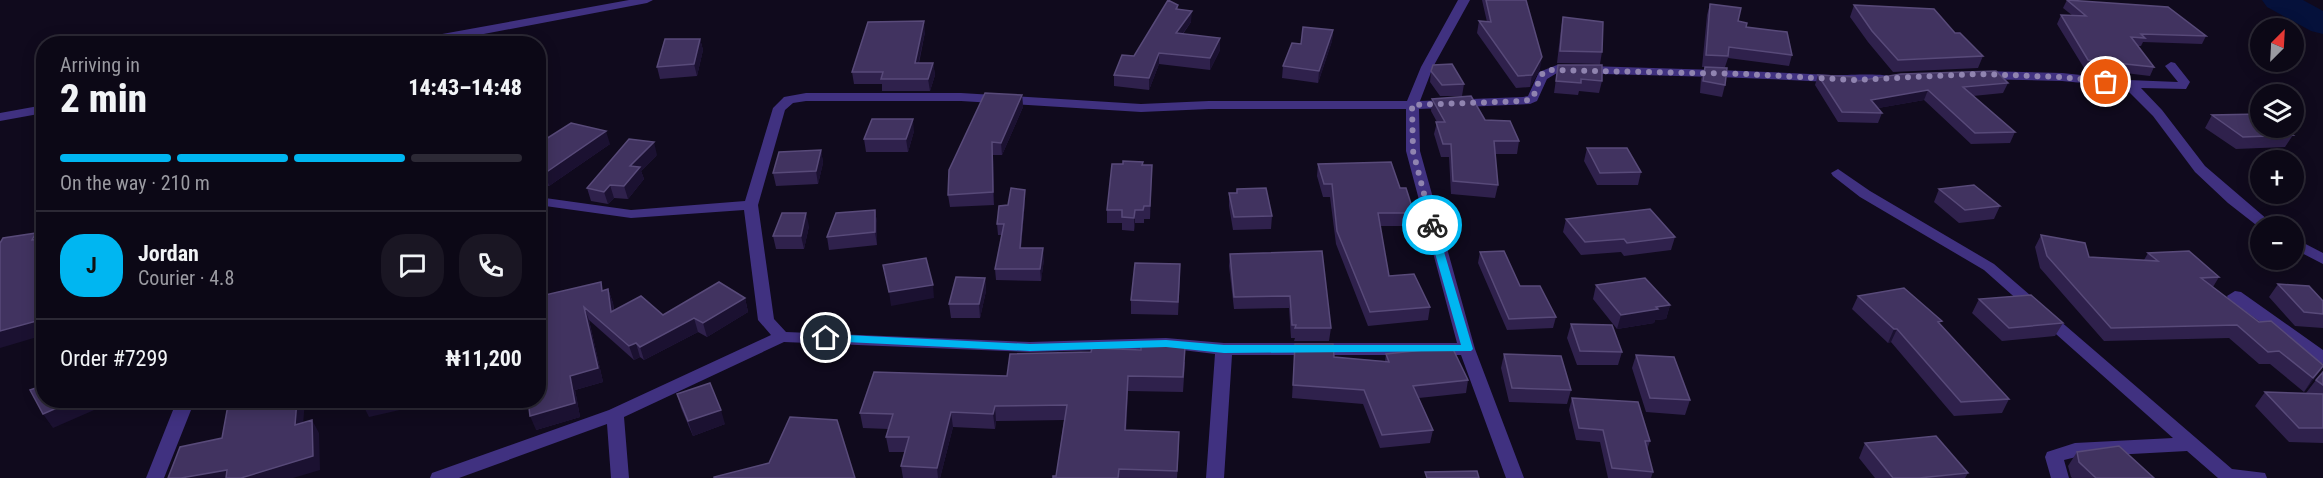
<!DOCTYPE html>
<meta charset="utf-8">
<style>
body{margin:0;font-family:"Roboto Condensed",sans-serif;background:#1a1623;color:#f1f3f6;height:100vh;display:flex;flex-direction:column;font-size:22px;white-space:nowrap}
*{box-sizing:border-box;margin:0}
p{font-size:20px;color:#9a9aa1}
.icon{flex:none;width:33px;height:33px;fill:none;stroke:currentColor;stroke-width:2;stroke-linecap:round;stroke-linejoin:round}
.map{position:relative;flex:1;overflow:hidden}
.drawer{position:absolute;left:36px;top:36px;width:510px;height:372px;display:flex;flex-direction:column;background:#0c0816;border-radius:24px;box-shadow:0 3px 15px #0003,0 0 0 2px #2c2935}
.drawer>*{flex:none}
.needle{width:39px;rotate:24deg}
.tools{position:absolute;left:2250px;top:18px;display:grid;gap:12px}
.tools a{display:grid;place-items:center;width:54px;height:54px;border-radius:50%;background:#0c0816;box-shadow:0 3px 15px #0003,0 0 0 2px #2c2935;font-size:30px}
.pin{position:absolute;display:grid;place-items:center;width:51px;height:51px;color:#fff;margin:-26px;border:3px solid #fff;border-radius:50%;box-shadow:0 2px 6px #0007}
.courier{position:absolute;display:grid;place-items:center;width:60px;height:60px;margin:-30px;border:4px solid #00b6f1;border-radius:50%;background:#fff;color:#222;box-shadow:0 2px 8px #0007}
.overview em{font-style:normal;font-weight:800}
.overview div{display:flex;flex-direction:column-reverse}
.overview{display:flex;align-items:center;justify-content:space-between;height:102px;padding:0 24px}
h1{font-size:39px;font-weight:800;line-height:45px}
.bar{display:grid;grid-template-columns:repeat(4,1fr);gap:9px 6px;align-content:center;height:72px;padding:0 24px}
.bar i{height:8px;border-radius:4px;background:#2c2935}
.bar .active{background:#00b6f1}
.bar p{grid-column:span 4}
.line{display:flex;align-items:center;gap:15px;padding:0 24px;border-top:2px solid #2c2935}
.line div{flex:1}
.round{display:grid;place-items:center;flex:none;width:63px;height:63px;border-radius:24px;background:#1a1623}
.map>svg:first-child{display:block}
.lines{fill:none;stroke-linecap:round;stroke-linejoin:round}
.river{fill:#05113b;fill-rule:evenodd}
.street{fill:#403180;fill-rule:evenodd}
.wall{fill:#2f214c}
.shaded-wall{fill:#1b1131}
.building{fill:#413360;stroke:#584a79;stroke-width:1.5}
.route{fill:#00b6f1}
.done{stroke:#9084b0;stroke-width:6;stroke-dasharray:0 10.8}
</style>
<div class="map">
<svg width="2323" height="478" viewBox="0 0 2323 478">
<rect width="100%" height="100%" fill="#100a1d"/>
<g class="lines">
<path class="river" d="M2262,0H2303L2323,11V34L2311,31L2267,7Z"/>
<path class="street" d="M629,0H653L647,3L431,44H403L409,40Z
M1458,0H1470L1433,67L1420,101L1523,97L1528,96L1539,72L1557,65C1648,68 1740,70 1831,75C1843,76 1887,72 1893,78C1884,87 1845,83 1831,82C1740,77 1648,75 1557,73L1547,79L1537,101L1530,104L1419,109L1420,151L1475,349L1524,478H1506L1461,355H1232L1224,478H1206L1215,354L1166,348L1030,352L784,342L624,417L629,478H611L607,424L459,478H430L432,473L609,410L771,335L758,320L744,210L631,218L538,205V197L631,210L745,201L773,108L784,97L806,93H961L1141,104L1209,101H1407L1421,67ZM806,101H961L1141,112L1209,109H1406V151L1457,343H1224L1166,338L1030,342L786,332L774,319L758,205L785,110L793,103Z
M2171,62L2175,63L2190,82L2186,89L2141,88L2162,110L2205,166L2275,226L2260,228L2228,203L2195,172L2153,116L2124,87L2062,81L1980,79L1974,75L1980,71L2062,73L2128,80L2178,82L2165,66Z
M44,105V113L0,121V113Z
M1838,169L1870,191L1994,264L2232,469L2265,473L2267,478H2218L2187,451L2076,457L2064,460L2069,478H2051L2045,457L2047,452L2075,443L2173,438L1984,270L1860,197L1833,176L1831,173Z
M2294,238L2323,253V264L2294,249Z
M2235,291L2241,292L2323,350V364L2317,362L2229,300L2227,296Z
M177,400H195L164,478H146Z"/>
</g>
<path class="wall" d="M1482,0H1526L1540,69L1530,87L1516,88L1477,33L1479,21L1487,22Z
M2067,0L2206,36L2202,44L2143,42L2141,46H2137L2154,67L2150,76L2084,68L2057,24L2061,15L2073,16L2063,8Z
M1710,4L1746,27L1792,55L1789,66L1728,58L1725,67H1702L1707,15Z
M1178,5V9L1191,22L1183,34L1220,50L1210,70L1159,64L1149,90L1114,86V75L1134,56Z
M1854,5L1955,33L1983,56L1978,68L1893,72L1868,42L1850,17Z
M1563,17L1602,52L1600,64L1557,63L1561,28Z
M1333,30L1332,41L1318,83L1282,78L1283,66L1301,44Z
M925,32L919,63H933L935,75L930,91H882V84H854L852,72Z
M700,39L703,50L697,76L660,79L657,67Z
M1558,65L1602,81L1599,93L1579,91L1578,95L1554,93Z
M1705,67L1725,85L1722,97L1700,93L1701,79Z
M1431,71L1464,84L1462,96H1440L1430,82Z
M1818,75L1858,81L2008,83L2003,93L1973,96L2015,132L2010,143L1971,144L1924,100L1878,108L1882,113L1878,123L1838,122L1815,85Z
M1022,95L1023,107L1002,155H993L994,205L950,207L948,195Z
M1432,99L1485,120L1519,141L1517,154H1495L1498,185L1495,198L1451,194L1449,157H1441L1434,134L1437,122L1431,111Z
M2212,115L2293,135L2285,147L2236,149L2205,128Z
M914,131L908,152H866L864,139Z
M538,144H610L549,186L538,183Z
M1587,148L1641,172L1638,185H1597L1584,161Z
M821,150L823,163L818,184L776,186L773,173Z
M657,155L641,171L644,179L628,199L614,198L608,204L591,201L587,188Z
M1318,164L1400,188L1414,213L1412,226H1380L1389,276L1430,307L1428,320L1368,326L1336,244L1330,197H1323L1317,176Z
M1143,165H1152L1150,219H1144V223H1135L1134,231L1122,230V223H1107V210Z
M1237,189L1272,216L1271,229L1233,230L1229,206V193H1236Z
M1939,189L2000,206L1994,219L1959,223L1934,202Z
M1025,201L1021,248L1044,259L1041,281L996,280L995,269L1002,235H998L997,224L1008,205Z
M875,210L877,223V245L829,250L827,237Z
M1566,219L1675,237L1671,250L1624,256L1621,252L1581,255L1563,232Z
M809,226L804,249H776L773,236Z
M2041,235L2089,257L2144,260L2148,253L2219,277L2213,287L2259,322L2323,367L2304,392L2270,364H2259L2229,338L2104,341L2040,268L2035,247Z
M1322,251L1331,328L1329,341H1294L1295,338H1291L1289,308L1234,309L1229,266L1230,254Z
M1480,252L1556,317L1553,328L1507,330L1478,263Z
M985,278L986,291L980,318H951L949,304Z
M1180,278L1178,315L1131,314V300Z
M2278,284L2323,301V328L2295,326L2269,297Z
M1596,285L1670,305L1666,319L1655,320L1654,323L1617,329L1593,299Z
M608,289L613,303L614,310L663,315L745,298L748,312L707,337L698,332L644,360L640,357L634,360L589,320L603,382L575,390L580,417L536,430L545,301Z
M1858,296L1940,324L2009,399L2002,413L1954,416L1891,342L1888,343L1852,309Z
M1979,299L2063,323L2055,336L2002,341L1972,313Z
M1571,324L1622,352L1618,365H1577L1567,338Z
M1295,344L1334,357L1385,361L1386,354L1468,380L1466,393L1419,398L1433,430L1430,443L1380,448L1363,404L1292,398Z
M1504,354L1571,390L1567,404L1509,402L1501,368Z
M1636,355L1690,400L1685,415L1646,412L1632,368Z
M1185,362L1183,392L1128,391L1126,430L1179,447L1177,478H1053L1056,476L1064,420L996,421L995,429L953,427L940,478H903L901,466L905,452H889L886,437L888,429L863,428L860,413L1007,376Z
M2323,372V443L2289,442L2255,406L2265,392L2306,393L2316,380Z
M677,394L725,424L693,436L681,408Z
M1572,398L1650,441L1647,450L1653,472L1651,478H1608L1600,442L1576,440L1569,410Z
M1865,443L1968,473L1965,478H1875L1859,458Z
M2077,452L2154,478H2072L2071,477L2068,466Z"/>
<path class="shaded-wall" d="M1192,11L1191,22L1175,44L1176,33Z
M924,21L925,32L916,74L915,63Z
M1333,30L1332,41L1318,83L1319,71Z
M1220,38V50L1210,70V58Z
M700,39L703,50L697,76L694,64Z
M1159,53V64L1149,90V78Z
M1542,57L1540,69L1530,87L1532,75Z
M933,63L935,75L930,91L928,79Z
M1928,90L1924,100L1867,110L1871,100Z
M1022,95L1023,107L1002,155L1001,143Z
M913,119L914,131L908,152L906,139Z
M606,131L610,144L549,186L545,173Z
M654,142L657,155L641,171L644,179L628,199L624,186L630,166Z
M992,142L993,155L994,205L993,192Z
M821,150L823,163L818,184L816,171Z
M1152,165V177L1150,219V206Z
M610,185L614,198L608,204L604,192Z
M1025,190V201L1020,259V248Z
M875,210L877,223V245L875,232Z
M1135,210V223L1134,231V218Z
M806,213L809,226L804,249L801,236Z
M36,233L44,245L32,240Z
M1043,248L1044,259L1041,281L1040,269Z
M985,278L986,291L980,318L979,304Z
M933,285L934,298L891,306L889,292Z
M608,289L613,303L615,325L611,312Z
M745,298L748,312L707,337L703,323Z
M1670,305L1666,319L1655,320L1654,323L1617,329L1621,315Z
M584,307L589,320L603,382L575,390L580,417L536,430L530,416L570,376Z
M694,318L698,332L644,360L640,347Z
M44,319V335L0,348V331Z
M1894,329H1897L1891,342L1888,343Z
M636,343L640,357L634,360L629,346Z
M2323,366L2315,378L2304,392L2313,378Z
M1128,376V391L1126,445L1125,430Z
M75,400H117L53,428L43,414Z
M297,400H305L302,438L295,425Z
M372,400H426V404L369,417L362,403Z
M995,406L996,421L995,429L993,414Z
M721,410L725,424L693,436L688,421Z
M951,412L953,427L940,478H938L937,468Z
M312,420L319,433L320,470L293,478H241Z
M227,470L232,478H181Z"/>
<path class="building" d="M1168,0L1178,5L1176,9L1192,11L1176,33L1220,38L1210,58L1159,53L1149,78L1114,75L1122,55L1134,56Z
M1486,0H1526L1542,57L1532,75L1518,76L1479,21L1491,22Z
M2067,0L2168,7L2206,36L2141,34L2145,38L2131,37L2154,67L2088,60L2061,15L2086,16Z
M1710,4L1741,8L1738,21L1747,23L1746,27L1787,32L1792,55L1729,47L1728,56L1706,55Z
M1854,5L1934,9L1955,33H1960L1983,56L1898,60L1872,31Z
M1563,17L1603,22L1602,52L1560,51Z
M924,21L915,63H933L928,79H881L883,72H852L868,22Z
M1303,27L1333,30L1319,71L1283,66L1292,43L1301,44Z
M665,39H700L694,64L657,67Z
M1452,64L1464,84L1442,85L1431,71L1433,65Z
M1558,65H1602V81L1581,79V83L1556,81Z
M1705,67L1727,68L1725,85L1703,81Z
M1996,71L2008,83L1963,87L2015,132L1975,133L1928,90L1871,100L1882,113L1842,112L1818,75L1855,77L1858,81L1901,74Z
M985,93L1022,95L1001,143L992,142L993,192L948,195L949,170Z
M1471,96L1485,120L1510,121L1519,141H1494L1498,185L1453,181L1451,144H1443L1436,122H1445L1432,99Z
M2260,114V128H2282L2293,135L2243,137L2212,115Z
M872,119H913L906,139H864Z
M571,123L606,131L545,173L538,172V144Z
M629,139L654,142L630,166L640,167L624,186L610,185L604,192L587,188Z
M1587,148H1627L1641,172L1600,173Z
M821,150L816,171L773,173L779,152Z
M1123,161L1143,162L1142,165H1152L1150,206H1144L1143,210H1135L1134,218L1122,217V210H1107L1112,164H1123Z
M1391,162L1400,188H1406L1414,213H1378L1389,276L1414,274L1430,307L1370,312L1337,231L1332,184H1324L1318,164Z
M1974,185L2000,206L1965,210L1939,189Z
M1011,188L1025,190L1020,248H1043L1040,269H995L1004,224H997L999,206L1008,205Z
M1266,188L1272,216L1234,217L1229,193H1237V189Z
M1650,209L1675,237L1627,243L1624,239L1585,242L1566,219Z
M875,210V232L827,237L836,213Z
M782,213H806L801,236H773Z
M36,233L32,240L44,239V319L0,331V243L3,238Z
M2041,235L2085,243L2089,257L2158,261L2148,253L2189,251L2219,277L2201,278L2259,322L2271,321L2323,365V366L2313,378L2279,351L2268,352L2237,325L2111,328L2047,256Z
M1322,251L1331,328H1295L1296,325H1292L1290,296L1234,297L1230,254Z
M1504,251L1520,286H1540L1556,317L1509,319L1480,252Z
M926,258L933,285L889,292L883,265Z
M1135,263L1180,264L1178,302L1131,300Z
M956,277L985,278L979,304H949Z
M1645,278L1670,305L1656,307L1658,309L1621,315L1596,285Z
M601,282L602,291L608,289L611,312L641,296L663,315L719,282L745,298L703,323L694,318L640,347L636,343L629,346L584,307L598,368L570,376L575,403L530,416L528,400H538V303L545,301V295Z
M2278,284L2309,286L2323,301V314L2304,312Z
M1904,288L1942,321L1938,322L2009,399L1961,402L1897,329H1894L1858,296Z
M2031,295L2063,323L2009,328L1979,299Z
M1571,324L1612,325L1622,352L1580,351Z
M1295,344H1333L1334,357L1389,362L1386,354L1452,347L1468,380L1413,386L1433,430L1382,435L1364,390L1293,385Z
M1141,345L1185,347L1183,377L1128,376L1125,430L1179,432L1177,471L1119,469L1118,478H1053V476H1056L1067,405L995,406L993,414L951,412L937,468L901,466L909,437H886L893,414L860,413L874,372L1007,376L1010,354L1091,352L1092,348L1141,350Z
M1504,354L1561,356L1571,390L1512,388Z
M1636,355L1674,357L1690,400L1650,398Z
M2323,372V385L2316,380Z
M710,383L721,410L688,421L677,394Z
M44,385V400H75L43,414L30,390Z
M2265,392L2323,394V428H2299Z
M1572,398L1638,402L1650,441H1645L1653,472L1612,468L1603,430L1579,428Z
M246,400H297L295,425L312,420L313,456L241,478H226L227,470L181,478H168L180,447L222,438L228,405Z
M362,400H372L362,403Z
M790,417L837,420L855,478H714V477L769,463Z
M1936,436L1968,473L1919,478H1893L1865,443Z
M2119,446L2154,478H2096L2079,462L2077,452Z
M1477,471L1479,478H1427L1425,472Z"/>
<path class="route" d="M1432,222L1436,225L1473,349L1471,351L1224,353L1166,347L1030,351L826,341L820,338L826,334L1030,344L1166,340L1224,345H1461L1427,225Z"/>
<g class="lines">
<path class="done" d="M1432,225L1413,151L1412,105L1525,101L1533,98L1541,75L1548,70L1745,74L1854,80L1977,74L2062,77L2106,82"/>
</g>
</svg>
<div class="tools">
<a><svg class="needle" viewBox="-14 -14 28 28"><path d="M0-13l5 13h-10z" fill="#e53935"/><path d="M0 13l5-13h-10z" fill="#9a9aa1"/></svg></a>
<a><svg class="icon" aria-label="layers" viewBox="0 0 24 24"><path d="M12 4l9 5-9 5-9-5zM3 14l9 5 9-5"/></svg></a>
<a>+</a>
<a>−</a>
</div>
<div class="pin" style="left:2106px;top:82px;background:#ea580c"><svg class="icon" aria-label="bag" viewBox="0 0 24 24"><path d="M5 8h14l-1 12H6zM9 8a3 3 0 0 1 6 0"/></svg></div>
<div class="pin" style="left:826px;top:338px;background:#1f2937"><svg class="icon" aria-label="home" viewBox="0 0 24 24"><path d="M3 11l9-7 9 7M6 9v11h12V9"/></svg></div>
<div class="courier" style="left:1432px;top:225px"><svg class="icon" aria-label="bike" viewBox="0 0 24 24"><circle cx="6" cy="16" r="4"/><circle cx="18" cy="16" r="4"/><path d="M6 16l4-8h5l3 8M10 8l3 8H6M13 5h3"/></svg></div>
<section class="drawer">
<div class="overview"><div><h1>2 min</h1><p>Arriving in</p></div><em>14:43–14:48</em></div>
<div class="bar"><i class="active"></i><i class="active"></i><i class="active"></i><i></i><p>On the way · 210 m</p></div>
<div class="line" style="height:108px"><b class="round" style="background:#00b6f1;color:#111">J</b><div><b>Jordan</b><p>Courier · 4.8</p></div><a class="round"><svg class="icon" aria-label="chat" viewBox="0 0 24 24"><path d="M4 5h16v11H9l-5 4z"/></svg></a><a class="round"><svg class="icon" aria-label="phone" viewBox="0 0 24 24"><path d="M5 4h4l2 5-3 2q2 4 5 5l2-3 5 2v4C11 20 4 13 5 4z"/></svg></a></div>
<div class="line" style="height:78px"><div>Order #7299</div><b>₦11,200</b></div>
</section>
</div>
